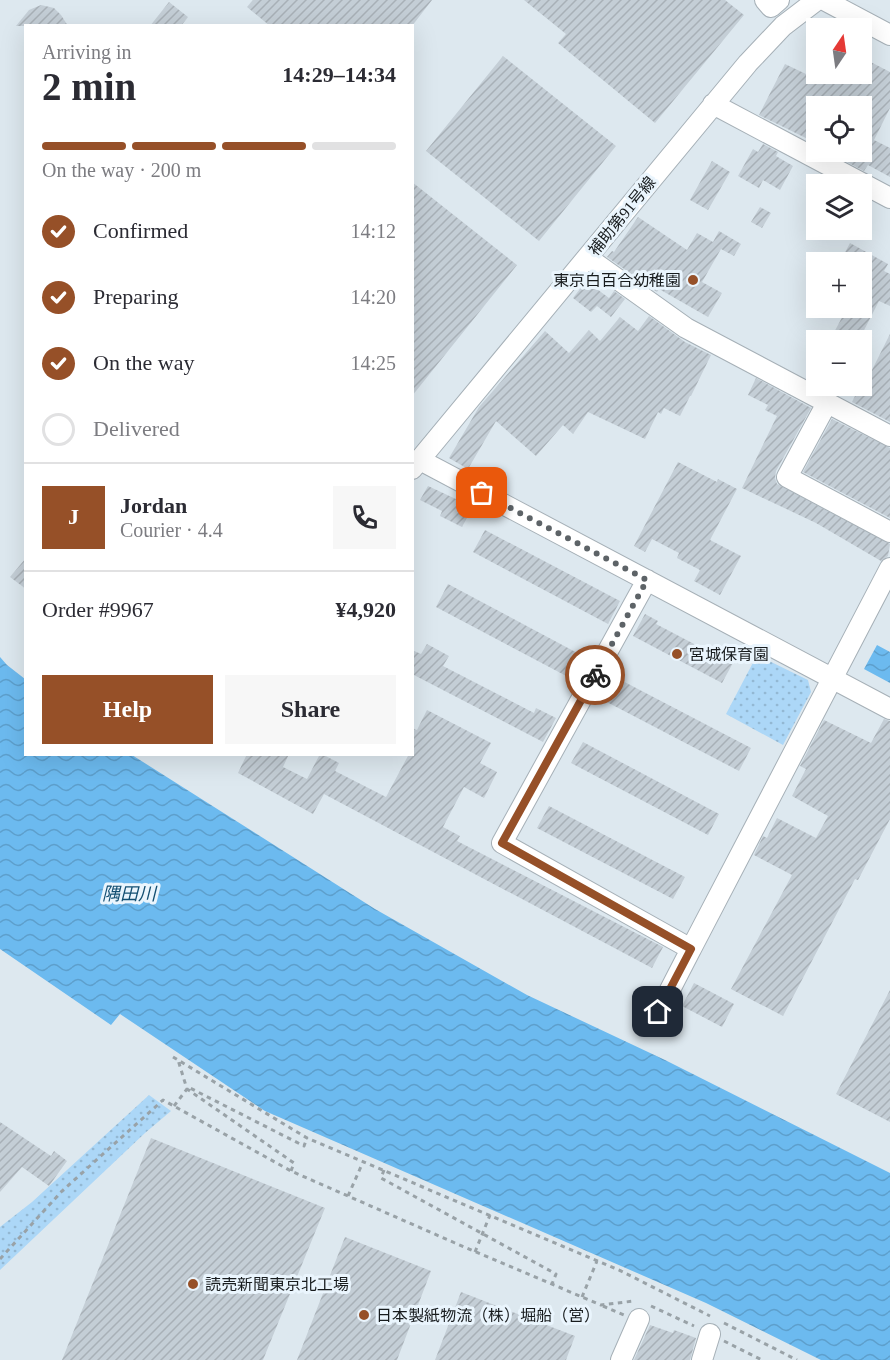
<!DOCTYPE html>
<meta charset="utf-8">
<style>
body{margin:0;font-family:"Times New Roman","Noto Sans JP",serif;background:#f7f7f7;color:#2b2b33;height:100vh;display:flex;flex-direction:column;font-size:22px;white-space:nowrap}
*{box-sizing:border-box;margin:0}
p{font-size:20px;color:#7c7c81}
.icon{flex:none;width:33px;height:33px;fill:none;stroke:currentColor;stroke-width:2;stroke-linecap:round;stroke-linejoin:round}
.map{position:relative;flex:1;overflow:hidden}
.panel{position:absolute;left:24px;top:24px;width:390px;height:732px;display:flex;flex-direction:column;background:#fff;border-radius:0px;box-shadow:0 6px 24px #0002}
.panel>*{flex:none}
.needle{width:39px;rotate:13deg}
.tools{position:absolute;left:806px;top:18px;display:grid;gap:12px}
.tools a{display:grid;place-items:center;width:66px;height:66px;border-radius:0px;background:#fff;box-shadow:0 6px 24px #0002;font-size:30px}
.pin{position:absolute;display:grid;place-items:center;width:51px;height:51px;color:#fff;margin:-26px;border-radius:12px;box-shadow:0 3px 9px #0006}
.courier{position:absolute;display:grid;place-items:center;width:60px;height:60px;margin:-30px;border:4px solid #965028;border-radius:50%;background:#fff;color:#222;box-shadow:0 2px 8px #0007}
.headline em{font-style:normal;font-weight:700}
.headline div{display:flex;flex-direction:column-reverse}
.headline{display:flex;align-items:center;justify-content:space-between;height:102px;padding:0 18px}
h1{font-size:39px;font-weight:700;line-height:45px}
.bar{display:grid;grid-template-columns:repeat(4,1fr);gap:9px 6px;align-content:center;height:72px;padding:0 18px}
.bar i{height:8px;border-radius:4px;background:#e1e1e2}
.bar .active{background:#965028}
.bar p{grid-column:span 4}
.line{display:flex;align-items:center;gap:15px;padding:0 18px;border-top:2px solid #e1e1e2}
.line div{flex:1}
.round{display:grid;place-items:center;flex:none;width:63px;height:63px;border-radius:0px;background:#f7f7f7}
ol{padding:0 18px;list-style:none}
li{display:flex;align-items:center;gap:18px;height:66px}
li p{margin-inline-start:auto}
li .icon{padding:6px;border-radius:50%;background:#965028;color:#fff;stroke-width:4}
li:last-child{color:#7c7c81}
li i{width:33px;height:33px;border:3px solid #e1e1e2;border-radius:50%}
.button{display:flex;gap:12px;margin-top:auto;padding:12px 18px}
.button a{flex:1;height:69px;border-radius:0px;background:#965028;color:#fff;font-size:24px;font-weight:700;line-height:69px;text-align:center}
.button a+a{background:#f7f7f7;color:#2b2b33}
.map>svg:first-child{display:block}
.park{fill:url(#park-dots)}
.water{fill:url(#water-waves)}
.building{fill:url(#building-hatch)}
.lines{fill:none;stroke-linecap:round;stroke-linejoin:round}
.minor-casing{stroke:#a6b0b7;stroke-width:22}
.path{stroke:#99a2a7;stroke-width:3;stroke-dasharray:4.5 4.5;stroke-linecap:butt}
.minor{stroke:#fff;stroke-width:20}
.done{stroke:#5d6367;stroke-width:6;stroke-dasharray:0 10.8}
.route{stroke:#965028;stroke-width:8}
.poi-dot{fill:#965028;stroke:#eaf5fd;stroke-width:2}
.labels{text-anchor:middle;dominant-baseline:central;stroke-width:6;stroke-linejoin:round;paint-order:stroke}
.street-label{font-size:16px;fill:#181c1e;stroke:#eaf5fd}
.poi-label{font-size:16px;fill:#181c1e;stroke:#eaf5fd;text-anchor:start}
.water-label{font-size:18px;font-style:italic;fill:#134f72;stroke:#eaf5fd}
</style>
<div class="map">
<svg width="890" height="1360" viewBox="0 0 890 1360">
<defs>
<pattern id="park-dots" width="8" height="8" patternUnits="userSpaceOnUse" patternTransform="scale(1.5)"><rect width="8" height="8" fill="#acd7f7"/><path d="M2 2h.1M6 6h.1" fill="none" stroke="#93b8d3" stroke-width="1.8" stroke-linecap="round"/></pattern>
<pattern id="water-waves" width="16" height="10" patternUnits="userSpaceOnUse" patternTransform="scale(1.5)"><rect width="16" height="10" fill="#6cbaef"/><path d="M0 5q4-4 8 0t8 0" fill="none" stroke="#5d9fcc"/></pattern>
<pattern id="building-hatch" width="6" height="6" patternUnits="userSpaceOnUse" patternTransform="scale(1.5)"><rect width="6" height="6" fill="#c4ced6"/><path d="M-1 1l2-2M0 6l6-6M5 7l2-2" fill="none" stroke="#a8b0b7"/></pattern>
</defs>
<rect width="100%" height="100%" fill="#dde8ef"/>
<path class="park" d="M757,655L808,680L811,692L783,745L726,714Z
M149,1095L171,1111L145,1133L0,1270V1227L32,1202Z"/>
<path class="water" d="M877,645L890,652V683L864,669Z
M0,657L7,665L25,679L26,754L132,755L375,909L527,995L665,1060L890,1173V1360H821L706,1303L265,1111L120,1014L111,1025L0,949Z"/>
<path class="building" d="M253,0H432L412,26H270L247,7Z
M524,0H725L744,15L655,123L558,43L566,34Z
M169,2L188,17L181,26H150Z
M41,5L54,8L61,15L68,26H16L29,10Z
M503,56L616,146L539,241L426,151Z
M861,57L890,72V108L874,140L890,148V177L868,165L864,171L828,152H861V106H833L823,102L821,106H816V143L759,115L785,64L806,74H861Z
M763,144L778,152L776,156L793,166L780,190L763,180L759,188L738,176L753,149L758,152Z
M712,161L730,172L708,210L690,200Z
M412,182L517,265L412,396Z
M760,207L771,213L762,228L751,222Z
M638,217L687,250L697,233L713,242L719,231L741,244L734,256L721,249L702,282L722,293L708,317L659,289L657,292L607,257L612,251L614,252Z
M850,243L888,264L884,271L890,274V306L879,301L859,340H830L847,308H861V262H840Z
M586,281L609,298L614,291L625,299L611,317L597,306L591,312L573,298Z
M649,316L685,342L711,355L691,396H690L680,416L664,408L661,414L658,412L645,439L588,412L573,434L563,425L536,456L496,421L468,469L449,458L479,407L545,331L569,353L589,330L600,341L620,317L638,331Z
M890,334V422L852,402L862,382L865,384Z
M756,378L811,408L776,471L775,478L777,484L890,544L888,556L881,561L816,523L742,488L777,416L765,410L768,405L748,395Z
M832,419L890,448V518L803,472Z
M678,462L717,482L718,479L737,489L710,540L741,556L720,595L694,581L700,570L677,558L679,553L652,539L645,552L634,546Z
M428,486L473,507L462,527L440,516L442,511L420,500Z
M485,530L620,601L608,624L473,552Z
M26,558V589L10,577Z
M448,584L583,656L570,678L436,607Z
M645,614L658,621L656,624L719,657L720,654L734,661L722,683L633,636Z
M427,644L449,656L443,666L534,713L536,708L556,718L543,742L412,674V650L421,654Z
M615,677L751,748L739,771L603,700Z
M427,710L491,743L480,763L497,772L484,798L464,787L443,827L460,836L457,841L663,947L652,968L324,794L313,814L238,773L247,754H289L283,767L307,779L320,754H322L339,763L335,771L386,797L409,754H412V728L417,730Z
M884,719L890,721V819L858,880L855,879L783,1016L731,989L792,875L754,855L763,836L767,838L777,818L816,838L828,816L792,796L806,769L800,766L824,720L871,743Z
M583,742L719,814L708,835L571,763Z
M549,806L685,877L673,899L537,828Z
M694,983L734,1004L722,1027L682,1006Z
M890,990V1122L836,1094Z
M0,1122L51,1156L54,1151L67,1161L49,1186L22,1167L0,1192Z
M151,1138L325,1208L263,1360H62Z
M345,1237L431,1271L397,1360H297Z
M461,1292L575,1336L566,1360H435Z
M650,1325L673,1333L674,1330L696,1338L690,1360H634Z"/>
<g class="lines">
<defs>
<path id="minor" d="M765,0L771,7L779,0
M824,0L890,35
M713,104L890,198
M588,258L686,328L890,436
M827,403L787,477L890,532
M420,460L890,709
M412,469L748,63L783,26L817,0
M647,580L502,843L691,949L890,568
M658,1013L691,949
M621,1360L639,1319
M702,1360L710,1334"/>
</defs>
<use href="#minor" class="minor-casing"/>
<path class="path" d="M173,1057L307,1138L621,1271L710,1316
M174,1106L187,1089L178,1060
M384,1170L381,1178L556,1274L552,1284
M291,1171L294,1163L187,1089L188,1087L304,1146L307,1138
M348,1196L363,1162
M475,1252L490,1215
M0,1259L62,1191L163,1100L291,1171L455,1243L601,1305L634,1301
M582,1297L597,1261
M603,1306L624,1315
M651,1306L694,1326
M724,1323L797,1360
M724,1341L762,1360"/>
<use href="#minor" class="minor"/>
</g>
<g class="lines">
<path class="done" d="M482,493L647,580L595,675"/>
<path class="route" d="M595,675L502,843L691,949L658,1012"/>
</g>
<g class="poi-dot">
<circle cx="693" cy="280" r="6"/>
<circle cx="677" cy="654" r="6"/>
<circle cx="193" cy="1284" r="6"/>
<circle cx="364" cy="1315" r="6"/>
</g>
<g class="labels">
<g class="street-label">
<text transform="translate(622 216) rotate(-51)">補助第91号線</text>
</g>
<g class="poi-label">
<text x="681" y="280" text-anchor="end">東京白百合幼稚園</text>
<text x="689" y="654">宮城保育園</text>
<text x="205" y="1284">読売新聞東京北工場</text>
<text x="376" y="1315">日本製紙物流（株）堀船（営）</text>
</g>
<g class="water-label">
<text x="129" y="894">隅田川</text>
</g>
</g>
</svg>
<div class="tools">
<a><svg class="needle" viewBox="-14 -14 28 28"><path d="M0-13l5 13h-10z" fill="#e53935"/><path d="M0 13l5-13h-10z" fill="#7c7c81"/></svg></a>
<a><svg class="icon" aria-label="locate" viewBox="0 0 24 24"><circle cx="12" cy="12" r="6"/><path d="M12 2v4M12 18v4M2 12h4M18 12h4"/></svg></a>
<a><svg class="icon" aria-label="layers" viewBox="0 0 24 24"><path d="M12 4l9 5-9 5-9-5zM3 14l9 5 9-5"/></svg></a>
<a>+</a>
<a>−</a>
</div>
<div class="pin" style="left:482px;top:493px;background:#ea580c"><svg class="icon" aria-label="bag" viewBox="0 0 24 24"><path d="M5 8h14l-1 12H6zM9 8a3 3 0 0 1 6 0"/></svg></div>
<div class="pin" style="left:658px;top:1012px;background:#1f2937"><svg class="icon" aria-label="home" viewBox="0 0 24 24"><path d="M3 11l9-7 9 7M6 9v11h12V9"/></svg></div>
<div class="courier" style="left:595px;top:675px"><svg class="icon" aria-label="bike" viewBox="0 0 24 24"><circle cx="6" cy="16" r="4"/><circle cx="18" cy="16" r="4"/><path d="M6 16l4-8h5l3 8M10 8l3 8H6M13 5h3"/></svg></div>
<section class="panel">
<div class="headline"><div><h1>2 min</h1><p>Arriving in</p></div><em>14:29–14:34</em></div>
<div class="bar"><i class="active"></i><i class="active"></i><i class="active"></i><i></i><p>On the way · 200 m</p></div>
<ol>
<li><svg class="icon" aria-label="check" viewBox="0 0 24 24"><path d="M5 12l5 5 9-10"/></svg>Confirmed<p>14:12</p></li>
<li><svg class="icon" aria-label="check" viewBox="0 0 24 24"><path d="M5 12l5 5 9-10"/></svg>Preparing<p>14:20</p></li>
<li><svg class="icon" aria-label="check" viewBox="0 0 24 24"><path d="M5 12l5 5 9-10"/></svg>On the way<p>14:25</p></li>
<li><i></i>Delivered</li>
</ol>
<div class="line" style="height:108px"><b class="round" style="background:#965028;color:#fff">J</b><div><b>Jordan</b><p>Courier · 4.4</p></div><a class="round"><svg class="icon" aria-label="phone" viewBox="0 0 24 24"><path d="M5 4h4l2 5-3 2q2 4 5 5l2-3 5 2v4C11 20 4 13 5 4z"/></svg></a></div>
<div class="line" style="height:78px"><div>Order #9967</div><b>¥4,920</b></div>
<div class="button"><a>Help</a><a>Share</a></div>
</section>
</div>
